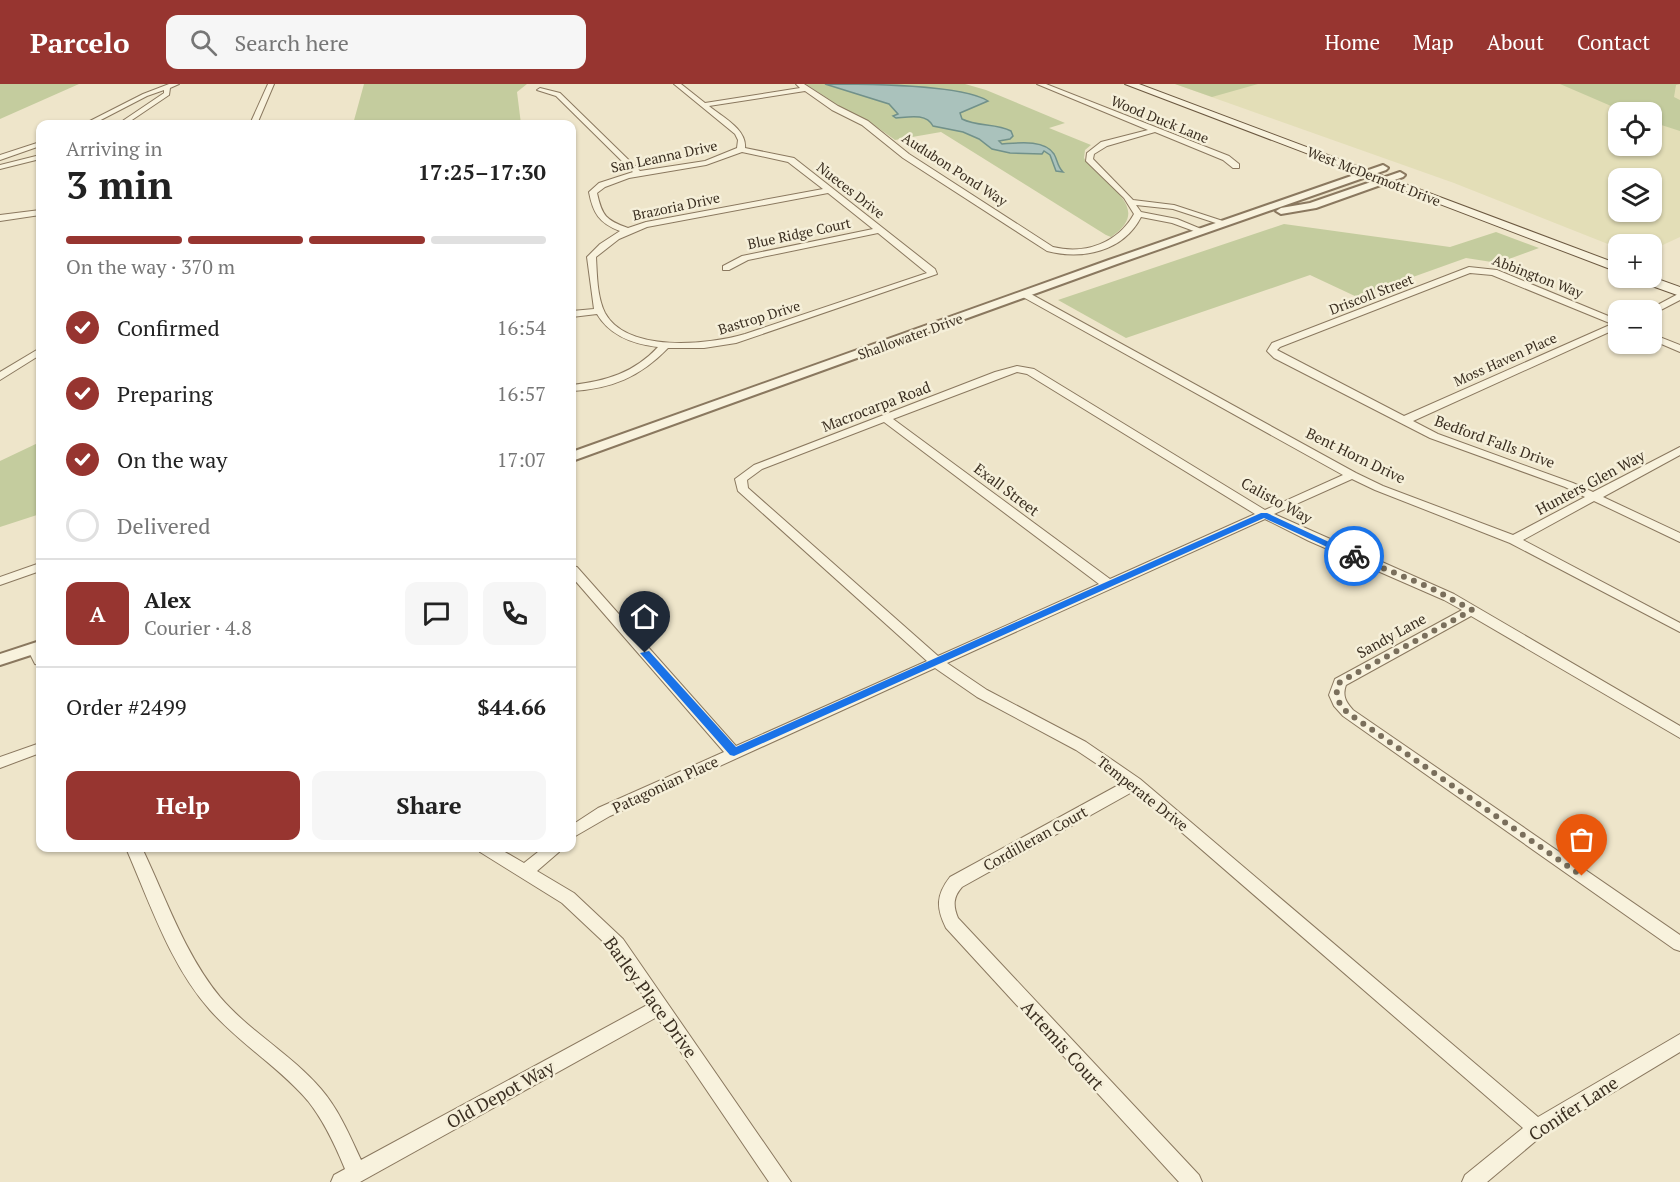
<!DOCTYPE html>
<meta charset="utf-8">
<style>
body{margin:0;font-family:"PT Serif",serif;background:#f6f6f6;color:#222;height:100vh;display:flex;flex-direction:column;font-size:22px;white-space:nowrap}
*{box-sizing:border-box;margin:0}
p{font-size:20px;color:#767676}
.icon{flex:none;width:33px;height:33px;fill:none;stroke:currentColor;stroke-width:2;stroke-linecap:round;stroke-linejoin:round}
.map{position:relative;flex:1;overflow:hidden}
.sheet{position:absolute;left:36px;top:36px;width:540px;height:732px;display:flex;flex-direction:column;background:#fff;border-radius:12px;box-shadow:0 2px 4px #0004}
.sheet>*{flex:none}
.fabs{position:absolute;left:1608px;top:18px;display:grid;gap:12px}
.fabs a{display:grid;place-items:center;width:54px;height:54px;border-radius:12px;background:#fff;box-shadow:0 2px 4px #0004;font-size:30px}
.pin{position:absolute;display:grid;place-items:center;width:51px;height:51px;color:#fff;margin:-62px -26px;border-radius:50% 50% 50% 0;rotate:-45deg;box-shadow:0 0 6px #0007}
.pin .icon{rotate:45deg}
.courier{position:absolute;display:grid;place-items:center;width:60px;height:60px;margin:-30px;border:4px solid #1a73e8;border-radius:50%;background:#fff;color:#222;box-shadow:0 2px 8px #0007}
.overview em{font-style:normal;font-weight:700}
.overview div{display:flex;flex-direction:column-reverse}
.overview{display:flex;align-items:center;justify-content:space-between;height:102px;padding:0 30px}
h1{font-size:39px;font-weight:700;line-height:45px}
.bar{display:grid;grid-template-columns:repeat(4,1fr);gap:9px 6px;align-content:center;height:72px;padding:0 30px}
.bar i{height:8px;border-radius:4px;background:#e0e0e0}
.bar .active{background:#973530}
.bar p{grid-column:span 4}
.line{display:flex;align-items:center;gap:15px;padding:0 30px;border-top:2px solid #e0e0e0}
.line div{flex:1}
.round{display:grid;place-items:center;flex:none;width:63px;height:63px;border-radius:12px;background:#f6f6f6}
ol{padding:0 30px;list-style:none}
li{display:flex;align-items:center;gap:18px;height:66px}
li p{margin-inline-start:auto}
li .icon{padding:6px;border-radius:50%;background:#973530;color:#fff;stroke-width:4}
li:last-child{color:#767676}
li i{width:33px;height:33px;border:3px solid #e0e0e0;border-radius:50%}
.action{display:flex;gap:12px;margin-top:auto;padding:12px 30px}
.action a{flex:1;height:69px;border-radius:12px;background:#973530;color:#fff;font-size:24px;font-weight:700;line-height:69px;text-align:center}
.action a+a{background:#f6f6f6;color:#222}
header{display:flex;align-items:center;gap:36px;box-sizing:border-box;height:84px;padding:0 30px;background:#973530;color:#fff}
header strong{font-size:28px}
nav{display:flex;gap:33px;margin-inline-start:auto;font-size:21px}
.search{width:420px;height:54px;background:#f6f6f6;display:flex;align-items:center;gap:15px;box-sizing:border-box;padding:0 21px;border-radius:12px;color:#767676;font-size:22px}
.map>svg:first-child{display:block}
.farmland{fill:#e3deb7;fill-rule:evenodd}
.green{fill:#c4cc9e}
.water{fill:#aac2bc;stroke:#71918a;stroke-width:1.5}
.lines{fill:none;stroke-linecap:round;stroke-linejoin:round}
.minor-casing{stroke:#8a785f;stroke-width:2}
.tertiary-casing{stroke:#8a785f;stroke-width:4}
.secondary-casing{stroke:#6c5941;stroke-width:2}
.minor{fill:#f8f2dd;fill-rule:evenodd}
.tertiary{fill:#f8f2dd;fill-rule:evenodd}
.secondary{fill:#f8f2dd;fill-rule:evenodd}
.route{fill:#1a73e8}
.done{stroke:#7a6f5c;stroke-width:6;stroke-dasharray:0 10.8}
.labels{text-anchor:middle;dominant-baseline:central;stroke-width:5;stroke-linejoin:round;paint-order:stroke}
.far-street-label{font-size:14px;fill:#3b2f21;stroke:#f5efd9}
.street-label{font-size:15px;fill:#3b2f21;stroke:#f5efd9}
.near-street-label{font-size:18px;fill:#3b2f21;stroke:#f5efd9}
</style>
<header>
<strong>Parcelo</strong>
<div class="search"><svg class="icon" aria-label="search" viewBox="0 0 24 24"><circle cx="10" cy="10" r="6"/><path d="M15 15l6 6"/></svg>Search here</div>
<nav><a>Home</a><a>Map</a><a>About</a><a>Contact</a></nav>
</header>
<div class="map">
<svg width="1680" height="1098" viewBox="0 0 1680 1098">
<rect width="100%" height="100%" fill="#eee5ca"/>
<path class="farmland" d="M1175,0H1680V153L1652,166V160H1618V164L1454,99ZM1618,28H1652V62H1618ZM1618,94H1652V128H1618Z"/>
<path class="green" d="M0,0H79L0,35Z
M364,0H527L517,8L521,40H353Z
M806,0H965L986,6L1065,39L1049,44L1091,61L1085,66L1084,74C1101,100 1156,123 1111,153L1106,151L941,48L895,56L867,36L842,24Z
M1175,0H1258L1212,13Z
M1560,0H1680L1676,1L1674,13L1680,16V47L1652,38V28H1625Z
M1284,140L1450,163L1496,148L1539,164L1498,179L1466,174L1357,213L1310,191L1126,254L1058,216Z
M40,358V430L0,443V377Z"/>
<path class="water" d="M825,0C863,0 963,0 988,17L960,29L962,35C978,43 996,39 1011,47L1013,52L1010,55L999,57L1002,60C1017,59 1044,55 1054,70C1058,77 1057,82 1063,88L1056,87L1050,71L1044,67L1042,70L1010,69L992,65L979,55L963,48L933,42C926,29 909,33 896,34L893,32L898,30L889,20Z"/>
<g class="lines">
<defs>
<path id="minor" d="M169,0H179L170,4L169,11L126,40H118L164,9V6L147,12L93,40H84L143,10Z
M268,0H274L257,40H250Z
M674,0H681L705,19L800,4L796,0H804L838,22L868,37L909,70L1053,163C1085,171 1118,159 1134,130L1124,114L1086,77L1087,69L1101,58L1148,46L1037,0H1046L1229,72L1239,80V84H1233L1223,76L1155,48L1107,62L1094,70L1093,75L1133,116L1174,121L1229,139L1225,142L1173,125L1136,121L1141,128L1177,135L1206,147L1202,150L1172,139L1141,133C1123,168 1082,176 1047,167L903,74L862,41L832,26L805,7L709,22C722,33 747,45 745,64L794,74L935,185L937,190L736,259L704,264H668C640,293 611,305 572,307V301C606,297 634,289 658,263C633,260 610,252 597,230L572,233V227L594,225L587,173L600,160L620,147C599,139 593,129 589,108L599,99L633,88L556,12L537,6L540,4L560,9L640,87L705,77L737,64L738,56L735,50ZM742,68L788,78L823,105L646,138L628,144C606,136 602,132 597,109L605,103L629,94L706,81ZM828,109L873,145L742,172L723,182V186H729L748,176L878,149L927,189L745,250C708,261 627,269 605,229C597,213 597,191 596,173L619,155L647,143Z
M40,58V62L0,76V71Z
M40,71V75L0,85V81Z
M40,126V131L0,137V131Z
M1469,183L1497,186L1618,236V244L1413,337L1438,350L1573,399L1593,408L1680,363V371L1603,413L1680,449V458L1594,417L1523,456L1680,539V548L1510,459L1375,406L1352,395L1274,430L1454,510L1680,642V654L1471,532L1346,601C1342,612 1346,618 1353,626L1680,851V867L1674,865L1343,632L1334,622L1329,611L1335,595L1462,526L1444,516L1309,457L1265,435L947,579L987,606L1086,658L1140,695L1538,1033L1680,950V968L1544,1050L1487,1098H1462L1465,1091L1523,1044L1134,707L962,803C953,813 953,822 958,834L1199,1091L1202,1098H1179L946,844C936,824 936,811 950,793L1124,698L1076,666L977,613L935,584L610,732L572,754V741L598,724L724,668L572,493V482L577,483L736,662L927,577L738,407L735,395L754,381L995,288L1017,282L1034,285L1265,426L1343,391L1023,213V209H1029L1356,389L1383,402L1513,451L1585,413L1565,403L1430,354L1274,274L1267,267L1272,259ZM1470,189L1492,191L1612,240L1404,332L1277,266L1280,263ZM1017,288L1027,290L1255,430L1110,495L893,335ZM884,338L1099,500L938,572L748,404L747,396L762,385Z
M1680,209V216L1655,229L1652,230V226H1648Z
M1652,250L1680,261V268L1652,256Z
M40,264V271L0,296V288Z
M40,479V487L0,501V493Z
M34,560L40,563V581L35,580L27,564Z
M40,659V669L0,684V673Z
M126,764H142C166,814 184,869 220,913C250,948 291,970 321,1005C339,1026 350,1052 361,1076L649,920L611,865L562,819L480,768L478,764H498L524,779L543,764H561L559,768L537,787L574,809L623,855L791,1098H769L657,933L360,1098H331L334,1091L345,1085C335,1061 324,1037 308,1017C279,983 240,960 210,926C170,881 150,819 126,764Z"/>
<path id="tertiary" d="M1383,81L1388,84L1386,86L1117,180L572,377V368L1109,176Z
M1400,88L1405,91L1403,93L1316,124L1281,130L1276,127L1281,124L1310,119Z
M40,557V568L0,581V570Z"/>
<path id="secondary" d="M1125,0H1139L1618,180V188Z
M1652,193L1680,203V212L1638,197L1636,194Z"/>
</defs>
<use href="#minor" class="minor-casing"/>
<use href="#tertiary" class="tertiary-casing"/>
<use href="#secondary" class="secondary-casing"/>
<use href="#minor" class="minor"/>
<use href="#tertiary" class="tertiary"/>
<use href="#secondary" class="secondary"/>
</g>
<path class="route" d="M1261,429H1267L1359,472L1351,474L1264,434L734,672L730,671L640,569L649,567L736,663Z"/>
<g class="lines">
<path class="done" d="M1354,472L1429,503L1472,526L1340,598L1336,605L1340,621L1348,629L1582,792"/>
</g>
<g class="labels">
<g class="far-street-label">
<text transform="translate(1160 35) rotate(22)">Wood Duck Lane</text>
<text transform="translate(664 72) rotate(-12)">San Leanna Drive</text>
<text transform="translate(955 85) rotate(33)">Audubon Pond Way</text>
<text transform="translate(1374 92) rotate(21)">West McDermott Drive</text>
<text transform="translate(851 106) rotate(38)">Nueces Drive</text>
<text transform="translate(676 122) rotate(-12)">Brazoria Drive</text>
<text transform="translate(799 149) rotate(-12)">Blue Ridge Court</text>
<text transform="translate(1538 192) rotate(21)">Abbington Way</text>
<text transform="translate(1371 210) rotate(-21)">Driscoll Street</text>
<text transform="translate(759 233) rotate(-17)">Bastrop Drive</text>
<text transform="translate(910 252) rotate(-20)">Shallowater Drive</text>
<text transform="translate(1505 275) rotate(-24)">Moss Haven Place</text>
</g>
<g class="street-label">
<text transform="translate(876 322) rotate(-21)">Macrocarpa Road</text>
<text transform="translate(1495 357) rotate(20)">Bedford Falls Drive</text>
<text transform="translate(1356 371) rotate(26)">Bent Horn Drive</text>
<text transform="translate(1590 398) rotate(-28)">Hunters Glen Way</text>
<text transform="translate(1007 405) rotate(37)">Exall Street</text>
<text transform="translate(1277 416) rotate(29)">Calisto Way</text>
<text transform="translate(1391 551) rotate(-29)">Sandy Lane</text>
<text transform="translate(665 700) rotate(-25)">Patagonian Place</text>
<text transform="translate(1143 709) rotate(38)">Temperate Drive</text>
<text transform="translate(1035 754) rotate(-29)">Cordilleran Court</text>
</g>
<g class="near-street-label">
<text transform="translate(651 913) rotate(54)">Barley Place Drive</text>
<text transform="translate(1063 961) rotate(48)">Artemis Court</text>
<text transform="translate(500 1010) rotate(-29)">Old Depot Way</text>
<text transform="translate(1573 1024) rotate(-33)">Conifer Lane</text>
</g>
</g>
</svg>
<div class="fabs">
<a><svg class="icon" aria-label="locate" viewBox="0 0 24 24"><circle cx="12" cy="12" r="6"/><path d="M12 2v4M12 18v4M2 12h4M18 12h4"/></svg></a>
<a><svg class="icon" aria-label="layers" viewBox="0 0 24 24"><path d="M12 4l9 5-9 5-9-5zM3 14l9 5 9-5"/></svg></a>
<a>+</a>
<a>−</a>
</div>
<div class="pin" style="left:1582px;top:792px;background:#ea580c"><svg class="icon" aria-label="bag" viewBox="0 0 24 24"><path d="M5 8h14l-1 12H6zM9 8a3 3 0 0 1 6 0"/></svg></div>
<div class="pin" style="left:645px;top:569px;background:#1f2937"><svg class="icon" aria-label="home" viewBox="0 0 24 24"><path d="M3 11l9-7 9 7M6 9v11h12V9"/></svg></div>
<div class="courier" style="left:1354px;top:472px"><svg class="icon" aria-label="bike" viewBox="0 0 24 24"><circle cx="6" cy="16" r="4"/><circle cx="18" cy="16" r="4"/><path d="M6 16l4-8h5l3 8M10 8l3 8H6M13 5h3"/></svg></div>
<section class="sheet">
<div class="overview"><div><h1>3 min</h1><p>Arriving in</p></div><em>17:25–17:30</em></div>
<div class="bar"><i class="active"></i><i class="active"></i><i class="active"></i><i></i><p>On the way · 370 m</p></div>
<ol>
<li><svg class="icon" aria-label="check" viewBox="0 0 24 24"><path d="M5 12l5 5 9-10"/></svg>Confirmed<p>16:54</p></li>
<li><svg class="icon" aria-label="check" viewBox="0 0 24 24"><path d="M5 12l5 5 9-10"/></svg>Preparing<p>16:57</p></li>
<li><svg class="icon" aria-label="check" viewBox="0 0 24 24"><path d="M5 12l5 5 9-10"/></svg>On the way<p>17:07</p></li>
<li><i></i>Delivered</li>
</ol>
<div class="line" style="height:108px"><b class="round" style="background:#973530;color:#fff">A</b><div><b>Alex</b><p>Courier · 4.8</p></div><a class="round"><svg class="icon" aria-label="chat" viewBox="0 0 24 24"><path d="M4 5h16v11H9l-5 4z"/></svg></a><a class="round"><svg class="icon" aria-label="phone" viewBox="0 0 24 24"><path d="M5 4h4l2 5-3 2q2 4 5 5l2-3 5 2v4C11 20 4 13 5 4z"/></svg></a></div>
<div class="line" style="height:78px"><div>Order #2499</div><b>$44.66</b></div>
<div class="action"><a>Help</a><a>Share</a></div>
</section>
</div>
